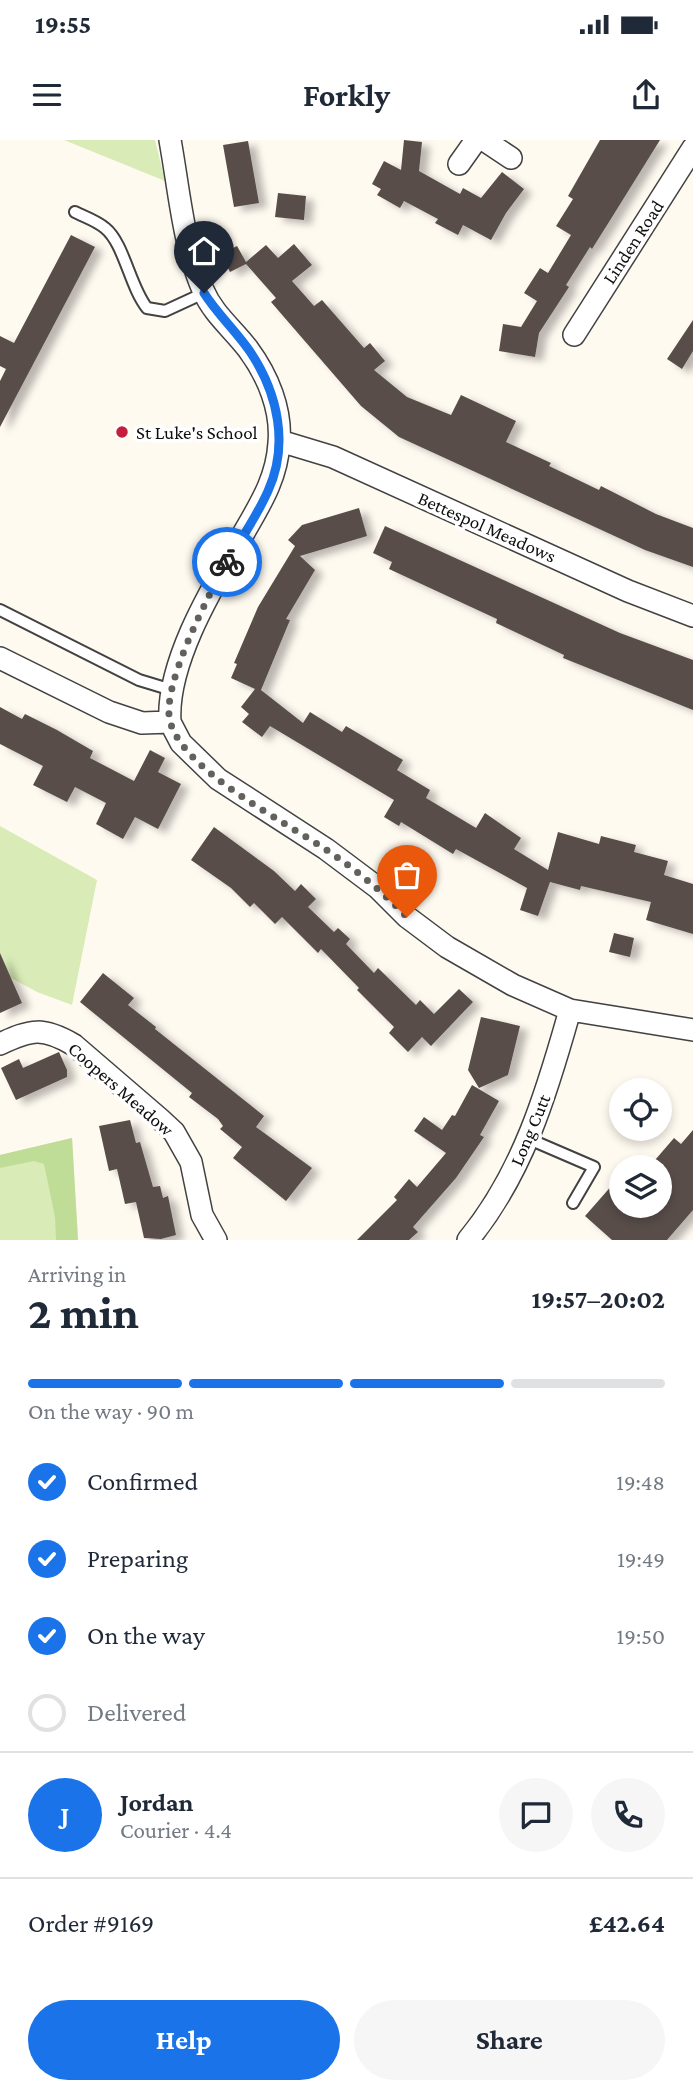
<!DOCTYPE html>
<meta charset="utf-8">
<style>
body{margin:0;font-family:"Crimson Pro",serif;background:#f6f6f7;color:#1f2937;height:100vh;display:flex;flex-direction:column;font-size:26px;white-space:nowrap}
*{box-sizing:border-box;margin:0}
p{font-size:23px;color:#747a83}
.icon{flex:none;width:38px;height:38px;fill:none;stroke:currentColor;stroke-width:2;stroke-linecap:round;stroke-linejoin:round}
.map{position:relative;height:1100px;overflow:hidden}
.drawer{display:flex;flex-direction:column;background:#fff;flex:1}
.drawer>*{flex:none}
.fabs{position:absolute;left:609px;top:938px;display:grid;gap:14px}
.fabs a{display:grid;place-items:center;width:63px;height:63px;border-radius:50%;background:#fff;box-shadow:0 4px 10px #0003;font-size:35px}
.pin{position:absolute;display:grid;place-items:center;width:60px;height:60px;color:#fff;margin:-72px -30px;border-radius:50% 50% 50% 0;rotate:-45deg;box-shadow:0 0 7px #0007}
.pin .icon{rotate:45deg}
.courier{position:absolute;display:grid;place-items:center;width:70px;height:70px;margin:-35px;border:5px solid #1a73e8;border-radius:50%;background:#fff;color:#222;box-shadow:0 2px 9px #0007}
.head em{font-style:normal;font-weight:700}
.head div{display:flex;flex-direction:column-reverse}
.head{display:flex;align-items:center;justify-content:space-between;height:119px;padding:0 28px}
h1{font-size:46px;font-weight:700;line-height:52px}
.bar{display:grid;grid-template-columns:repeat(4,1fr);gap:10px 7px;align-content:center;height:84px;padding:0 28px}
.bar i{height:9px;border-radius:5px;background:#e0e1e3}
.bar .on{background:#1a73e8}
.bar p{grid-column:span 4}
.line{display:flex;align-items:center;gap:18px;padding:0 28px;border-top:2px solid #e0e1e3}
.line div{flex:1}
.round{display:grid;place-items:center;flex:none;width:74px;height:74px;border-radius:37px;background:#f6f6f7}
ol{padding:0 28px;list-style:none}
li{display:flex;align-items:center;gap:21px;height:77px}
li p{margin-inline-start:auto}
li .icon{padding:7px;border-radius:50%;background:#1a73e8;color:#fff;stroke-width:4}
li:last-child{color:#747a83}
li i{width:38px;height:38px;border:4px solid #e0e1e3;border-radius:50%}
.primary-button{display:flex;gap:14px;margin-top:auto;padding:14px 28px}
.primary-button a{flex:1;height:80px;border-radius:42px;background:#1a73e8;color:#fff;font-size:28px;font-weight:700;line-height:80px;text-align:center}
.primary-button a+a{background:#f6f6f7;color:#1f2937}
.status{display:flex;justify-content:space-between;align-items:center;height:49px;padding:0 35px;background:#fff;direction:ltr}
.status svg{height:19px;fill:currentColor}
header{display:flex;justify-content:space-between;align-items:center;height:91px;padding:0 28px;background:#fff;font-size:32px;font-weight:700}
.map>svg:first-child{display:block}
.green{fill:#d9ecb7}
.forest{fill:#bfdd96}
.building{fill:#584e4a;filter:url(#shadow)}
.lines{fill:none;stroke-linecap:round;stroke-linejoin:round}
.service-casing{stroke:#424242;stroke-width:14}
.minor-casing{stroke:#424242;stroke-width:24}
.service{stroke:#fff;stroke-width:10}
.minor{stroke:#fff;stroke-width:21}
.done{stroke:#63615e;stroke-width:7;stroke-dasharray:0 12.6}
.route{stroke:#1a73e8;stroke-width:9}
.poi-dot{fill:#c61f3d;stroke:#fff;stroke-width:2.5}
.labels{text-anchor:middle;dominant-baseline:central;stroke-width:7;stroke-linejoin:round;paint-order:stroke}
.street-label{font-size:19px;fill:#0f0f0f;stroke:#fff}
.poi-label{font-size:19px;fill:#0f0f0f;stroke:#fff;text-anchor:start}
</style>
<div class="status"><b>19:55</b><svg viewBox="0 0 49 12"><path d="M0 12V9h3v3zM5 12V6h3v6zM10 12V3h3v9zM15 12V0h3v12zM26 1h20v11H26zM47 4h2v5h-2z"/></svg></div>
<header><svg class="icon" aria-label="menu" viewBox="0 0 24 24"><path d="M4 6h16M4 12h16M4 18h16"/></svg>Forkly<svg class="icon" aria-label="share" viewBox="0 0 24 24"><path d="M12 15V3M7 8l5-5 5 5M5 13v7h14v-7"/></svg></header>
<div class="map">
<svg width="693" height="1100" viewBox="0 0 693 1100">
<defs>
<filter id="shadow"><feDropShadow dx="8" dy="4.5" stdDeviation="3.5" flood-color="#0004"/></filter>
</defs>
<rect width="100%" height="100%" fill="#fffaf0"/>
<path class="green" d="M64,0H155L165,41Z
M0,686L97,740L72,865L37,852L0,832Z
M72,998L78,1100H0V1015Z"/>
<path class="forest" d="M72,998L78,1100H56L55,1077L44,1024L34,1021L0,1028V1015Z"/>
<path class="building" d="M404,0L422,2L419,31L460,54L463,48L481,58L502,32L524,49L506,73L491,100L463,85L458,95L435,83L438,79L404,61L400,68L377,55L381,49L372,44L384,21L401,30Z
M600,0H660L609,82L592,109L590,107L566,145L569,147L539,193L535,217L499,211L503,184L521,187L537,161L524,153L540,128L548,133L571,95L556,86L573,59L568,56Z
M248,1L259,63L234,67L223,5Z
M278,53L306,56L304,80L275,77Z
M71,95L95,107L0,287V241L6,229L0,226V196L14,203Z
M294,104L312,125L292,141L314,166L322,160L364,208L370,203L385,221L374,230L407,257L451,275L461,255L516,281L506,302L551,323L549,326L599,350L601,346L656,374L693,388V427L645,410L399,297L361,266L271,162L276,158L246,124L230,132L221,114L237,106L246,122L266,105L278,118Z
M693,180V211L682,229L667,219Z
M359,368L367,396L300,416L315,430L286,479L290,480L261,550L303,583L310,572L342,592L346,586L403,620L397,630L430,650L426,658L476,688L485,673L521,698L514,709L548,730L558,692L599,704L601,696L636,705L634,712L668,721L664,735L693,744V794L646,780L651,762L581,746L580,750L550,742L538,776L520,770L527,748L456,709L453,714L401,682L399,686L384,677L394,660L270,586L262,597L242,582L249,574L241,567L255,549L231,538L237,524L234,523L258,467L295,406L288,400L302,385Z
M385,386L620,493L693,520V570L563,518L564,515L496,483L497,479L389,429L392,422L373,413Z
M0,567L22,579L25,574L57,590L93,611L90,618L134,641L150,610L165,618L158,632L181,644L158,689L135,677L123,699L96,684L106,663L75,647L67,662L33,645L43,626L0,604Z
M214,687L274,731L295,751L301,744L316,759L308,767L334,792L338,788L350,799L346,804L374,833L378,828L416,865L420,860L434,874L459,849L473,862L431,906L422,897L408,912L389,893L394,887L357,850L359,848L321,809L318,813L282,777L275,784L254,763L250,767L231,748L191,720Z
M614,793L634,798L630,817L609,812Z
M0,813L22,863L0,873Z
M103,833L134,858L128,865L156,887L155,889L264,976L256,987L312,1028L286,1061L233,1018L242,1007L220,989L223,986L218,979L189,957L192,953L80,862Z
M481,877L520,886L508,935L479,948L468,930Z
M59,912L67,930V937L16,960L1,928L19,919L23,928Z
M472,945L499,961L480,995L484,997L456,1038L413,1087L418,1092L409,1100H357L397,1060L394,1057L409,1039L417,1047L446,1013L414,991L424,977L442,990L452,975L455,976Z
M130,980L136,1003L140,1002L153,1047L160,1046L163,1058L168,1056L176,1095L161,1099L144,1098L136,1062L125,1064L117,1029L109,1031L99,986Z
M693,990V1070L667,1100H612L585,1076L621,1035V1066H660V1027H649L674,998L681,1004Z"/>
<g class="lines">
<defs>
<path id="service" d="M75,72C85,77 97,81 105,88C124,103 130,147 147,168L165,171L204,153
M0,470L139,540L172,550
M529,999L594,1027L573,1063"/>
<path id="minor" d="M170,0C179,49 183,104 203,150C213,174 233,189 248,209C268,236 282,270 279,303C277,339 259,366 242,396C213,446 166,523 170,582
M484,0L511,18
M459,24L476,0
M574,195L693,8
M280,301L333,317L628,451L693,476
M0,518L109,572L142,583L170,582L181,603L218,639L326,709L378,748L407,777L447,807L513,845L570,870L693,890
M0,904C32,889 43,887 74,905L160,979L174,992L191,1022L202,1075L216,1100
M468,1100C523,1033 547,952 570,870"/>
</defs>
<use href="#service" class="service-casing"/>
<use href="#minor" class="minor-casing"/>
<use href="#service" class="service"/>
<use href="#minor" class="minor"/>
</g>
<g class="lines">
<path class="done" d="M227,422C209,454 161,546 170,581C182,630 284,681 325,709C355,729 382,751 407,777"/>
<path class="route" d="M204,153C218,175 237,192 251,213C278,254 289,305 268,351C257,376 241,399 227,422"/>
</g>
<circle class="poi-dot" cx="122" cy="292" r="7"/>
<g class="labels">
<g class="street-label">
<text transform="translate(633 102) rotate(-57)">Linden Road</text>
<text transform="translate(487 387) rotate(24)">Bettespol Meadows</text>
<text transform="translate(121 949) rotate(41)">Coopers Meadow</text>
<text transform="translate(530 990) rotate(-67)">Long Cutt</text>
</g>
<g class="poi-label">
<text x="136" y="292">St Luke's School</text>
</g>
</g>
</svg>
<div class="fabs">
<a><svg class="icon" aria-label="locate" viewBox="0 0 24 24"><circle cx="12" cy="12" r="6"/><path d="M12 2v4M12 18v4M2 12h4M18 12h4"/></svg></a>
<a><svg class="icon" aria-label="layers" viewBox="0 0 24 24"><path d="M12 4l9 5-9 5-9-5zM3 14l9 5 9-5"/></svg></a>
</div>
<div class="pin" style="left:407px;top:777px;background:#ea580c"><svg class="icon" aria-label="bag" viewBox="0 0 24 24"><path d="M5 8h14l-1 12H6zM9 8a3 3 0 0 1 6 0"/></svg></div>
<div class="pin" style="left:204px;top:153px;background:#1f2937"><svg class="icon" aria-label="home" viewBox="0 0 24 24"><path d="M3 11l9-7 9 7M6 9v11h12V9"/></svg></div>
<div class="courier" style="left:227px;top:422px"><svg class="icon" aria-label="bike" viewBox="0 0 24 24"><circle cx="6" cy="16" r="4"/><circle cx="18" cy="16" r="4"/><path d="M6 16l4-8h5l3 8M10 8l3 8H6M13 5h3"/></svg></div>
</div>
<section class="drawer">
<div class="head"><div><h1>2 min</h1><p>Arriving in</p></div><em>19:57–20:02</em></div>
<div class="bar"><i class="on"></i><i class="on"></i><i class="on"></i><i></i><p>On the way · 90 m</p></div>
<ol>
<li><svg class="icon" aria-label="check" viewBox="0 0 24 24"><path d="M5 12l5 5 9-10"/></svg>Confirmed<p>19:48</p></li>
<li><svg class="icon" aria-label="check" viewBox="0 0 24 24"><path d="M5 12l5 5 9-10"/></svg>Preparing<p>19:49</p></li>
<li><svg class="icon" aria-label="check" viewBox="0 0 24 24"><path d="M5 12l5 5 9-10"/></svg>On the way<p>19:50</p></li>
<li><i></i>Delivered</li>
</ol>
<div class="line" style="height:126px"><b class="round" style="background:#1a73e8;color:#fff">J</b><div><b>Jordan</b><p>Courier · 4.4</p></div><a class="round"><svg class="icon" aria-label="chat" viewBox="0 0 24 24"><path d="M4 5h16v11H9l-5 4z"/></svg></a><a class="round"><svg class="icon" aria-label="phone" viewBox="0 0 24 24"><path d="M5 4h4l2 5-3 2q2 4 5 5l2-3 5 2v4C11 20 4 13 5 4z"/></svg></a></div>
<div class="line" style="height:91px"><div>Order #9169</div><b>£42.64</b></div>
<div class="primary-button"><a>Help</a><a>Share</a></div>
</section>
